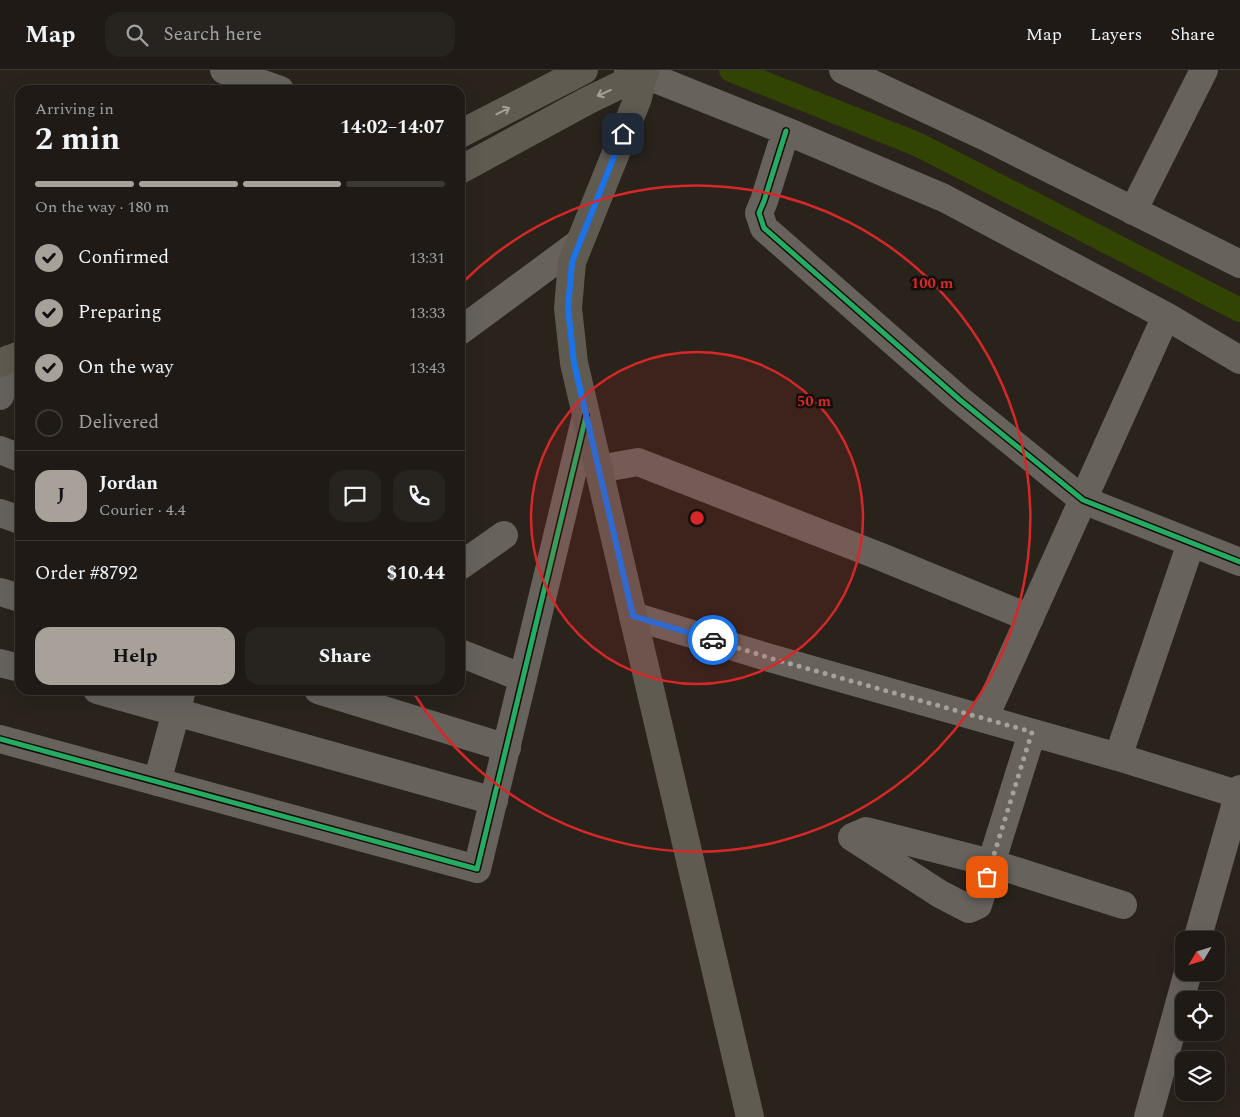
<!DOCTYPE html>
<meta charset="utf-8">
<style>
body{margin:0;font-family:Spectral,serif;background:#27231e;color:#f1f3f6;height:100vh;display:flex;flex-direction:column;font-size:19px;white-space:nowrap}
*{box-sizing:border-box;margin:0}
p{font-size:16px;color:#a1a1a0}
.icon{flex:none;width:28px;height:28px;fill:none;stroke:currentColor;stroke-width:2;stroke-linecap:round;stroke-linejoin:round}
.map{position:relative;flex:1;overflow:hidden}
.sheet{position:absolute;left:15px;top:15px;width:450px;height:610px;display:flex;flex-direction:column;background:#1f1a15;border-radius:15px;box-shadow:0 5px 20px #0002,0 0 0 1px #3c3834}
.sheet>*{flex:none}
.needle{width:32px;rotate:232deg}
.tools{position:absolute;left:1175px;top:861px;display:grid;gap:10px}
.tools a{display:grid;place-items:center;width:50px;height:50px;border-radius:10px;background:#1f1a15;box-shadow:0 5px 20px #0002,0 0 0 1px #3c3834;font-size:25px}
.pin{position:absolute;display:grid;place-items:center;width:42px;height:42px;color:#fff;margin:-21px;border-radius:10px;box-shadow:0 2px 8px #0006}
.courier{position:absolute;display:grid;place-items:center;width:50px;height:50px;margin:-25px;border:4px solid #1a73e8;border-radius:50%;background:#fff;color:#222;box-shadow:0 1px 6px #0007}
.overview em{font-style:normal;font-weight:700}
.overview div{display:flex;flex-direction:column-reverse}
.overview{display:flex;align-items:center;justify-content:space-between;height:85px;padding:0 20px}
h1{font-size:32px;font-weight:700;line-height:38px}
.bar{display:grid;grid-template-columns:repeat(4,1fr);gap:8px 5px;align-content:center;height:60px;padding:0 20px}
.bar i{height:6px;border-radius:4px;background:#3c3834}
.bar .selected{background:#a8a199}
.bar p{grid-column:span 4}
.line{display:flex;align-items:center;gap:12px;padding:0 20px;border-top:1px solid #3c3834}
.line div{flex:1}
.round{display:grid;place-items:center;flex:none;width:52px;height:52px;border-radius:15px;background:#27231e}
ol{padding:0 20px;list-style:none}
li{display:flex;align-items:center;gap:15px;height:55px}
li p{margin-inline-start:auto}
li .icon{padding:5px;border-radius:50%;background:#a8a199;color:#111;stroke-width:4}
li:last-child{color:#a1a1a0}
li i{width:28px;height:28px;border:2px solid #3c3834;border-radius:50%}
.button{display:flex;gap:10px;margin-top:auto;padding:10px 20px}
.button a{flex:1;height:58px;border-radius:15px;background:#a8a199;color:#111;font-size:20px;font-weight:700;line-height:58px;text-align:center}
.button a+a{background:#27231e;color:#f1f3f6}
header{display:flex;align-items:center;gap:30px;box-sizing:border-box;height:70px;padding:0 25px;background:#1f1a15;border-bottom:1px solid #3c3834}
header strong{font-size:24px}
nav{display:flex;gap:28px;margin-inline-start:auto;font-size:18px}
.search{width:350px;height:45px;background:#27231e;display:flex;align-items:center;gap:12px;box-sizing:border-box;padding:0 18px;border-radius:15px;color:#a1a1a0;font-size:19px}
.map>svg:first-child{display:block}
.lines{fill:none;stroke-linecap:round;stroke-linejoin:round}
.canal{stroke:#314403;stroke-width:24}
.minor{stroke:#67625c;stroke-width:28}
.major{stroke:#605b51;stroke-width:28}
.cycleway-casing{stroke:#130e08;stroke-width:8}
.cycleway{stroke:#26ab63;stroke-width:5}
.oneway{stroke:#a6a097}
.done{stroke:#a8a199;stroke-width:5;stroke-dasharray:0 9}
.route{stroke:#1a73e8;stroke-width:6}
.ring{fill:none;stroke:#d62828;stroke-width:2.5}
.centre{fill:#d62828;stroke:#130e08;stroke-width:2.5}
.ring-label{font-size:15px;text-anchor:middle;font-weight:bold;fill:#d62828;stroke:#130e08;stroke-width:5;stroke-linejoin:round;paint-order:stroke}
</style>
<header>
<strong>Map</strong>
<div class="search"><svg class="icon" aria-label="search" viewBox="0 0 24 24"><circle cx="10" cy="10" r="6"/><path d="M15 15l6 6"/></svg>Search here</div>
<nav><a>Map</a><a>Layers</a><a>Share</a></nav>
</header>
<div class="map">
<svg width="1240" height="1047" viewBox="0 0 1240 1047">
<rect width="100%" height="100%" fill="#29231c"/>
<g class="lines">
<path class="canal" d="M731,0L919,75L1240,240"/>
<path class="minor" d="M224,0L280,20
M628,0L643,4L786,61L944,128L1166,246L1240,290
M843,0L986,67L1240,194
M786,61L764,131L759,143L764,158L960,330L1083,430L1240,492
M1133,141L1204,0
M460,261L579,173
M0,326L9,289
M0,380L20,388
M599,399L638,392L879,486L1030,548
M0,443L20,450
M460,496L504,465
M0,522L20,528
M633,546L770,588L1118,687L1240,725
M460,583L523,608
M0,593L20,598
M97,620L494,731
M318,620L507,678
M984,649L1166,246
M1032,663L978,835L969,839L940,824L852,767L866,761L991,793L1123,835
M0,669L477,799L586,346
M1118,687L1191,473
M157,712L182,620
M1197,870L1240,719
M1148,1047L1188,902"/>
<path class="major" d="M643,4L638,28L572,192L568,238L574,293L750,1047
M460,64L584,0
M460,100L587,31L643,4L646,0
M0,293L20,285"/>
<defs>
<path id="cycleway" d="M786,61L764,131L759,143L764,158L960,330L1083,430L1240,492
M0,669L477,799L586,346"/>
</defs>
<use href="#cycleway" class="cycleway-casing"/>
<use href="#cycleway" class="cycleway"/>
</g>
<defs><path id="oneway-shaft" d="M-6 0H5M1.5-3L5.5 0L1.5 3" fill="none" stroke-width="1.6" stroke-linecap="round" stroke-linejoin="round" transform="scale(1.25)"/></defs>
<g class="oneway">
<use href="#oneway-shaft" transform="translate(604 23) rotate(156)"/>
<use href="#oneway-shaft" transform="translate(503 41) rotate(-27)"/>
</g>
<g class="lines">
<path class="done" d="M713,570L770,588L1032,662L987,807"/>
<path class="route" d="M623,64L572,192L568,238L574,293L633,546L713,570"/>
</g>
<circle cx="697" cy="448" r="166" fill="#d62828" fill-opacity=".12"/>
<g class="ring">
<circle cx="697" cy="448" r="166"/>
<path d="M462 213A333 333 0 1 1 413 622"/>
</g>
<circle cx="697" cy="448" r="8" class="centre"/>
<g class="ring-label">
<text x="932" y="218">100 m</text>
<text x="814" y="336">50 m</text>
</g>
</svg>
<div class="tools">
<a><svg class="needle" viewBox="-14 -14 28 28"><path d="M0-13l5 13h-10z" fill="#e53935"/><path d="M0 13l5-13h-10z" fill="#a1a1a0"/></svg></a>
<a><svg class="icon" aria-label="locate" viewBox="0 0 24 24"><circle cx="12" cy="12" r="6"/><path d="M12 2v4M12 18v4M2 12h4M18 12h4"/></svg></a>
<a><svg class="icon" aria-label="layers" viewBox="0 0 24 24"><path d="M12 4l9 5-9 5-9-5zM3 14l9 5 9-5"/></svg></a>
</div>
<div class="pin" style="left:987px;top:807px;background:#ea580c"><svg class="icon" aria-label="bag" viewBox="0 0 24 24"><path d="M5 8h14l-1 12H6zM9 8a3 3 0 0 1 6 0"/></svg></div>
<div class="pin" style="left:623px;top:64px;background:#1f2937"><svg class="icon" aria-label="home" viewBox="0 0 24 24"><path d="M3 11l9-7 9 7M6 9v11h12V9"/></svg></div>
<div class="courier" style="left:713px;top:570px"><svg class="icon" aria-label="car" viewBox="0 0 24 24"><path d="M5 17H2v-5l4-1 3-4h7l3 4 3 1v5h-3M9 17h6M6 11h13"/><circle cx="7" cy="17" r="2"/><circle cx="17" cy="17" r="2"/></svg></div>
<section class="sheet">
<div class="overview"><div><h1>2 min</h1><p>Arriving in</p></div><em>14:02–14:07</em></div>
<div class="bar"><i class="selected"></i><i class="selected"></i><i class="selected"></i><i></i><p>On the way · 180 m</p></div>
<ol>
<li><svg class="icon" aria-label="check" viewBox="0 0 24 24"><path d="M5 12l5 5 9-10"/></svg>Confirmed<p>13:31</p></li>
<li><svg class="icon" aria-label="check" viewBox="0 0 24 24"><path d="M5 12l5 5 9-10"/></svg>Preparing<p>13:33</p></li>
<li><svg class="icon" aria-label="check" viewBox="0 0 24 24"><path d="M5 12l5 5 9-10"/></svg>On the way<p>13:43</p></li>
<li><i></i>Delivered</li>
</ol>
<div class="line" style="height:90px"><b class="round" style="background:#a8a199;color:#111">J</b><div><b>Jordan</b><p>Courier · 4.4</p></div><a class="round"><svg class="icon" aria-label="chat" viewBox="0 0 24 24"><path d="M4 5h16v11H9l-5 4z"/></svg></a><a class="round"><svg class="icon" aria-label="phone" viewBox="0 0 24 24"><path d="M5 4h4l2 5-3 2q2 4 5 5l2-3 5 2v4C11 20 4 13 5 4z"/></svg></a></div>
<div class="line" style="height:65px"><div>Order #8792</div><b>$10.44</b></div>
<div class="button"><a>Help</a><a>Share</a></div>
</section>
</div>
